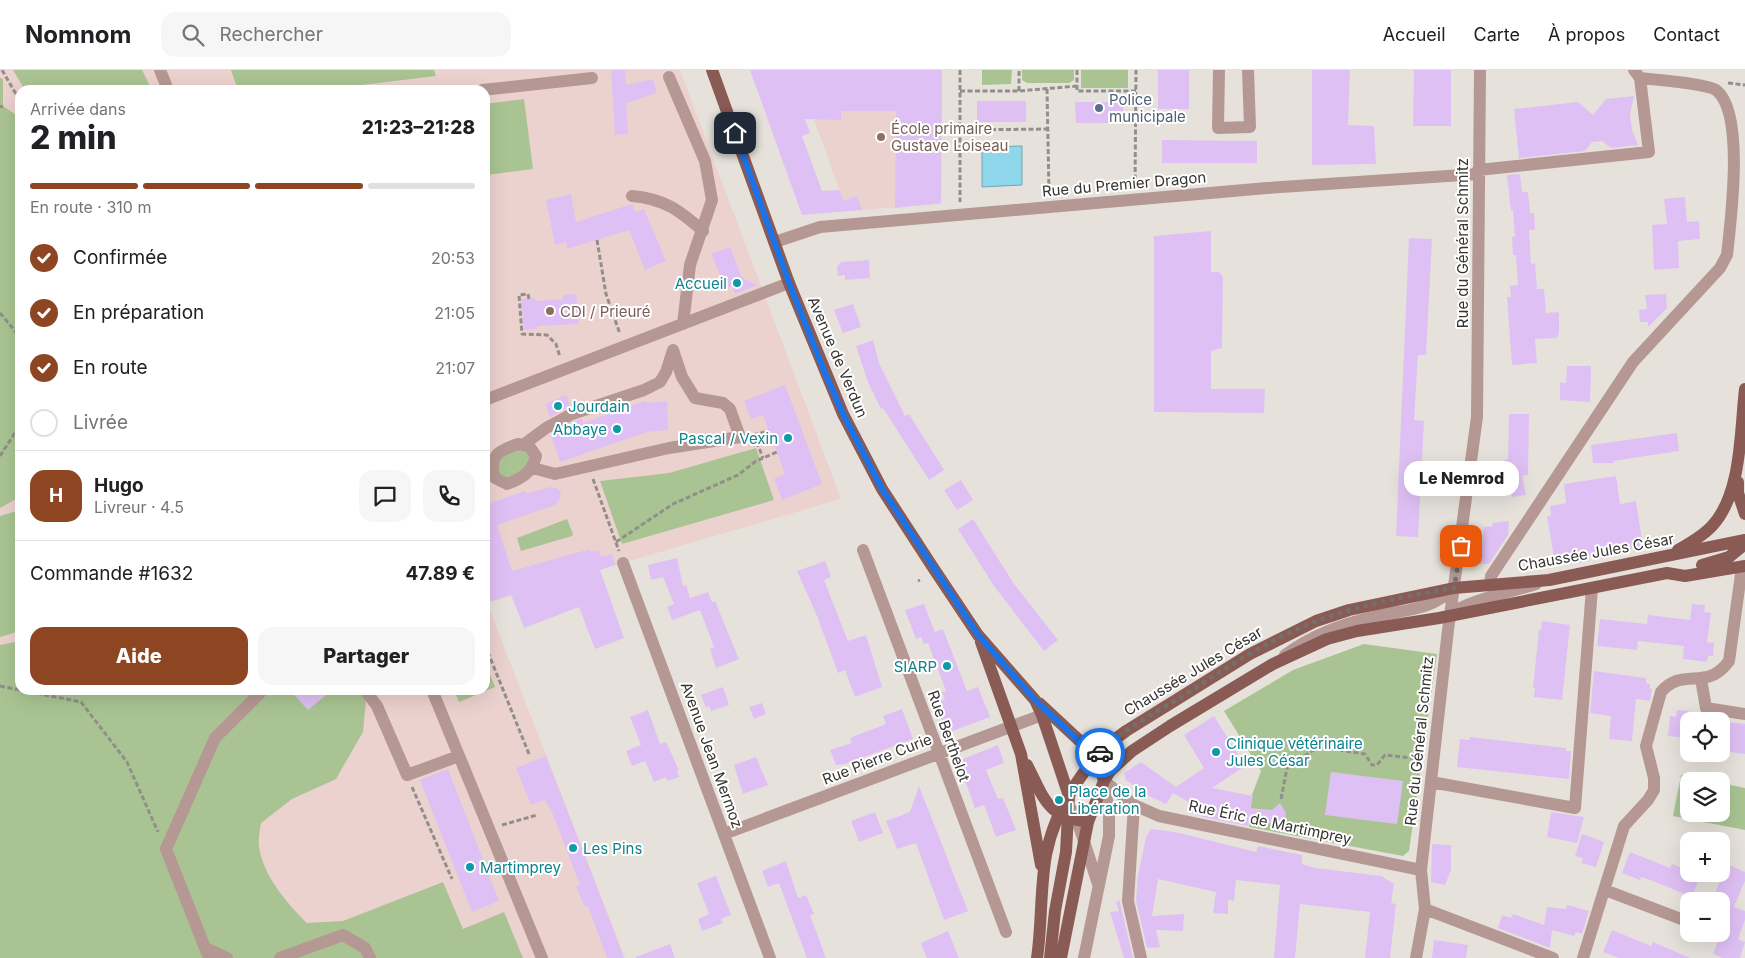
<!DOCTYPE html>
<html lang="fr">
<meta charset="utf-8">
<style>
body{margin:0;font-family:Inter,sans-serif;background:#f6f6f6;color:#202124;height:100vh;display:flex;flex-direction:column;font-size:19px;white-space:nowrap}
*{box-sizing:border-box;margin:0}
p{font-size:16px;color:#757577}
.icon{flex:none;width:28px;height:28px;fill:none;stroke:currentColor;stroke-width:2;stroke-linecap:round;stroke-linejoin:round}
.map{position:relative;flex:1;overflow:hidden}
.drawer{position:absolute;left:15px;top:15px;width:475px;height:610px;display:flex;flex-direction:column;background:#fff;border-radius:15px;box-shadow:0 5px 20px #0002}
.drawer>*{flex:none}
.tools{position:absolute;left:1680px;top:642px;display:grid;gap:10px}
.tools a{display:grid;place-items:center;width:50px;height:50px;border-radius:10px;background:#fff;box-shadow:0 5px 20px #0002;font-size:25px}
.pin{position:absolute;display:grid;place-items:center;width:42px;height:42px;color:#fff;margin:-21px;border-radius:10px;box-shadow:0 2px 8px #0006}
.courier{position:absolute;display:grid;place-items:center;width:50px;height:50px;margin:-25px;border:4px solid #1a73e8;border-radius:50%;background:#fff;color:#222;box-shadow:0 1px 6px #0007}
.bubble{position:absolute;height:35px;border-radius:15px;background:#fff;box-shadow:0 5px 20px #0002;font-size:16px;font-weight:800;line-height:35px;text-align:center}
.headline em{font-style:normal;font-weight:800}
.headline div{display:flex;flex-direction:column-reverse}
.headline{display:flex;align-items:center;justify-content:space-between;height:85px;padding:0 15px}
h1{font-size:32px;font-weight:800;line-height:38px}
.bar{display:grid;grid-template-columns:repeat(4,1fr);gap:8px 5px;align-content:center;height:60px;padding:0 15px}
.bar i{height:6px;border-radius:4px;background:#e0e0e0}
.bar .current{background:#8d4621}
.bar p{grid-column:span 4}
.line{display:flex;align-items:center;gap:12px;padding:0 15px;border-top:1px solid #e0e0e0}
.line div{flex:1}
.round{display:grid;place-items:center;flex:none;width:52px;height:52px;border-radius:15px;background:#f6f6f6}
ol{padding:0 15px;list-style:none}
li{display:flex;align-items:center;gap:15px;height:55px}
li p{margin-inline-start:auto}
li .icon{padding:5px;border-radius:50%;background:#8d4621;color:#fff;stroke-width:4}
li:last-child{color:#757577}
li i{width:28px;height:28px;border:2px solid #e0e0e0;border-radius:50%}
.button{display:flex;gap:10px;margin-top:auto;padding:10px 15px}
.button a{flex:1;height:58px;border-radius:15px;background:#8d4621;color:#fff;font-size:20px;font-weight:800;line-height:58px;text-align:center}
.button a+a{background:#f6f6f6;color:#202124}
header{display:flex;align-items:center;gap:30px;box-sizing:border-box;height:70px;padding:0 25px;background:#fff;border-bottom:1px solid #e0e0e0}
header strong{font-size:24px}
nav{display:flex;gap:28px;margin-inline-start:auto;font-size:18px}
.search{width:350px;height:45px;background:#f6f6f6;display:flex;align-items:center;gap:12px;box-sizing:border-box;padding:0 18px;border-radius:15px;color:#757577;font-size:19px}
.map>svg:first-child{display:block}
.education{fill:#ecd2cf;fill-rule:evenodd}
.green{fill:#a9c492}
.water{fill:#8ed6ea;stroke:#73a5b2}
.building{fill:#dfc0f4}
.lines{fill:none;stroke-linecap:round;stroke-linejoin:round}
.path{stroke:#918f8a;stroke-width:3;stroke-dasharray:5 2.5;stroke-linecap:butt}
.minor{stroke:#b59894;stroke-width:12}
.major{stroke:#8a5a54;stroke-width:12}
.done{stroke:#73716c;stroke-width:5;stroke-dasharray:0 9}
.route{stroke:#1a73e8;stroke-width:6}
.service-dot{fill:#5c6f8a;stroke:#fff;stroke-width:2}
.education-dot{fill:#8d6e63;stroke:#fff;stroke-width:2}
.culture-dot{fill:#0f9aa8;stroke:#fff;stroke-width:2}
.labels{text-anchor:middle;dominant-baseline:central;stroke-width:4;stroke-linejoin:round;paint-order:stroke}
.service-label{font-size:15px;fill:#4e5e75;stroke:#fff;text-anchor:start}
.education-label{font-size:15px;fill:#785e54;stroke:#fff;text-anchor:start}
.street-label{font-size:15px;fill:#353431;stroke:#fff}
.culture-label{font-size:15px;fill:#0d838f;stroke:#fff;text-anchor:start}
</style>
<header>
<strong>Nomnom</strong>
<div class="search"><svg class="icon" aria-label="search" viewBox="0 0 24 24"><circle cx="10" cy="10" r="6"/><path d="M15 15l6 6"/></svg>Rechercher</div>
<nav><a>Accueil</a><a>Carte</a><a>À propos</a><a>Contact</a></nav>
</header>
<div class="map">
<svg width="1745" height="888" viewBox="0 0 1745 888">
<rect width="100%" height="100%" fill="#e6e2db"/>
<path class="education" d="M0,0H680L841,429L487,533L625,888H198L0,763ZM20,20H485V620H20Z
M796,0H942L941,134L847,141Z"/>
<path class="green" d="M13,0H142L152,20H25Z
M231,0H434L436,6L320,20H238Z
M982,0H1012L1011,14L982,15Z
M1022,0H1074V10L1069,13H1027L1022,10Z
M1081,0H1128V18H1081Z
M0,8L3,9V36L19,47L17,70L20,83V427L0,438Z
M524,29L533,99L486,105L485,34Z
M528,377L532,397L507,412L497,407L496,387Z
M756,378L774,430L622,474L600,411L669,403Z
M20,440V561L0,567V446Z
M567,449L573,464L572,466L521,481L517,468Z
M20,571V620H367L363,662L336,709L292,729L261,753C260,760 258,769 259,776C262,804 288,835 307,853L343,851L443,812L463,859L504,842L523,888H0V575Z
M1364,574L1437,584L1409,781L1403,786L1249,757L1252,725L1261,701L1224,641L1293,600Z
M485,592L495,617L459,632L454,620H485Z
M1681,705L1713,711H1689V744H1721V713L1745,718V760L1673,746Z"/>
<path class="water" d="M1022,76V115L982,117V77Z"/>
<path class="building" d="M611,0H625L626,15L653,9L657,23L626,33L628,64L615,65Z
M750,0H942L941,133L895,138L896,41H841V50L805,49L810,63L802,66L822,121L839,120L844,131L857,126L862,140L802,145Z
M1158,0H1189V39H1158Z
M1312,0H1350L1348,55L1374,56L1376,94L1312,95Z
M1414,0H1451V56H1413Z
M1634,26L1630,44L1632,60L1638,75L1611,78L1602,71L1592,72L1585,81L1519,88L1514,39L1578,32L1593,45L1606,29Z
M977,31H1026V52H977Z
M1075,32H1123V53H1076Z
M1162,70L1257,71V93H1162Z
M1520,104L1522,122H1528L1530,143H1534L1535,160H1529L1531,194L1535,193L1537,219H1544L1546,243L1559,242V264L1556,268L1535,269L1537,293L1512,295L1507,227H1511L1510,216L1518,215L1516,185H1513L1512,167L1515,166L1513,140L1511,141L1507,105Z
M571,124L576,152L632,134L635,142L644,139L666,191L645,200L629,160L567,179L566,172L555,175L546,130Z
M1685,127L1687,152L1699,151L1700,169L1678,171L1679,198L1654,200L1652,155L1667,154L1664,129Z
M1211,161V202H1219L1223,207L1222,278L1211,281V319H1265L1264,343L1154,342V166Z
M1409,168L1432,169L1426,285H1418L1414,350L1424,351L1418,467L1396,466Z
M730,177L742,208L757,215L735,224L732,216L726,218L711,184Z
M869,190L870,208L845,210V205L838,206L837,197L841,192Z
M576,224L579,254L537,256V259L524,260L521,229L535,228L536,231L563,229V225Z
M1666,224L1667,238L1648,257V252H1640L1639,240L1647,239L1645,225Z
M853,234L861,257L843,263L834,240Z
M873,270L879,293L905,346L909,344L944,400L929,410L883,338L881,339L868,312L856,276Z
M1567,296H1591L1590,332L1560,330V312L1566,313Z
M785,315L822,414L782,430L774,409L785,404L763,345L751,349L744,331Z
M566,325L570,336L550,347L545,334Z
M645,331L648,333L667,331L668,360L647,362L560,392L551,365L575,351L582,349L583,353Z
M1509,344H1529L1528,405L1522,406L1526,425L1512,427L1504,390L1508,389Z
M1677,363L1679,381L1613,391L1614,393H1593L1591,375Z
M1616,406L1620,434L1636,431L1643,477L1588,486L1589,491L1567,495L1566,491L1555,493L1547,446H1551L1550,436L1566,433L1564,414Z
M961,410L973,430L957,440L944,420Z
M550,417L556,418L561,423L560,429L555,435L497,455L512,501L590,479L591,482L599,480L601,487L612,484L615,495L600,500L624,568L595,579L579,537L524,558L511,525L485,533V425H488L490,433L525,421L526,424Z
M973,449L1014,514L1058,570L1044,581L994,516L958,459Z
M1509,451L1508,465L1489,494H1480L1484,457L1493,456L1492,453Z
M677,488L683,516L686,515L690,528L708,522L712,532L715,531L739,589L716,598L710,579L714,577L700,540L672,550L667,537L674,534L663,507L651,510L648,495Z
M825,491L831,507L824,510L848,571L866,565L882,617L855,627L845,600L838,603L817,546L797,501Z
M924,534L935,562L943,559L967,621L978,617L990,647L947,663L935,633L945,629L942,622L946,621L928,573L924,574L921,567L916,569L905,540Z
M1692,534L1705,535L1704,542L1711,543L1707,572L1714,573L1713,586H1708L1707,592L1683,589L1684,576L1638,571L1637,580L1597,576L1600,549L1647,554L1648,545L1690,550Z
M1542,551L1570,555L1562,630L1534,627L1535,618H1533L1539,560H1541Z
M1594,601L1646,608V613L1650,614V618L1652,619L1650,631L1636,629L1632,671L1609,669L1611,646L1590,643Z
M723,617L729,635L711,641L709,636L706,638L701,625Z
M290,620H332L308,640Z
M762,633L766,644L754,649L749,637Z
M902,639L913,669L845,694L836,695L830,680L852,673L850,668L886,654L883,646Z
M648,640L660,674L666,672L679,700L677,701L679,707L667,711L666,707L654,712L645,691L632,696L626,681L641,675L630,647Z
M1677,640L1689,641V668L1668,666L1670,646L1676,647Z
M1214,646L1245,696L1212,718L1253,726L1250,738L1272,740L1280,733L1286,743L1284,756L1249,749L1248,756L1203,747L1191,742L1194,735L1173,723L1166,734L1149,726L1126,710L1124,703L1141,692L1176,717L1204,698L1184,665Z
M1728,652L1745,654V684L1724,681Z
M1470,667L1566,678V681H1571L1569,709L1457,697L1460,669L1469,670Z
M998,675L1004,693L986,700L998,729L1003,728L1016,760L996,767L984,735L975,738L958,691Z
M546,686L609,848L624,888H607L588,836L585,837L576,817L580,815L551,740L545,730L531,735L516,698Z
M756,687L768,715L743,724L734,695Z
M448,699L499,831L472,842L420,710Z
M1331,702L1403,711L1397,754L1325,745Z
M919,716L968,841L944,850L916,773L897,779L886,751L910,742Z
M875,742L883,763L859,772L851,751Z
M1551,742L1584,747L1577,773L1547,767Z
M1151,759L1175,762L1256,782L1258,776L1302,785V794L1316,798L1381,806L1394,814L1391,833L1396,834L1390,888H1365L1370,842L1300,834L1295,888H1274L1280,815L1236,810L1234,831L1228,830V844L1213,843L1216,822L1158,809L1152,846L1184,844L1183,861L1156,860L1160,877L1147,878L1136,830L1138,806L1146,767Z
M1582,764L1604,772L1596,797L1581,793L1583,788L1575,786Z
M1432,774L1451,775V800L1445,815L1431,812Z
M1630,782L1670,798L1672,794L1689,801V804L1700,806L1692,827L1653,811L1641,807L1640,810L1622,803Z
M786,791L798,828L806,825L814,844L810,845L826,888H807L779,813L768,817L762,801Z
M1727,794L1745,802V811L1734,837L1745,841V850L1738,869L1745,872L1740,888H1723L1713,884L1721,864V825L1715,823Z
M716,806L731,845L721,849L723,853L702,861L698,849L709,844L697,813Z
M1120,831V833L1133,888H1124L1110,842L1119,841L1116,832Z
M1567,835L1589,841L1582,864L1576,862L1574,866L1552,860L1550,878L1498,858L1502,845L1511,848L1513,844L1544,855L1547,837L1566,839Z
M1612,860L1651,876L1653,872L1690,888H1619L1603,882Z
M948,861L959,888H927L921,873Z
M1434,870L1468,875L1466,888H1432Z
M670,874L675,888H636V887Z"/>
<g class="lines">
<path class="path" d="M2,0L20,31
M960,0V132
M1077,0V21H1138
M1728,13L1745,15
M1047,19L1049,123
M960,21H1019L1077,16
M1019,21V0
M0,37L3,36
M961,60L1048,59
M1135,117L1136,0
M597,170L606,224L620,264
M529,229L528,224L519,225L522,264L547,265L556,274L560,287
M0,243L20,267
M753,365L769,361
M754,365L763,388
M0,386L20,355
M593,409L619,481
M616,472L673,434L738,405L756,391L777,382
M918,511L920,510
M485,575L529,684
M0,616L81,632L127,692L158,762
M412,717L452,809
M1281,729L1287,698L1318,677L1365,684L1372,695H1377L1385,685L1421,689
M502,755L537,745"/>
<path class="minor" d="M160,0L168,20
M1219,0L1218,58L1250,57L1248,0
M669,7L705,91L712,130L690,195L683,254
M482,20L592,8
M1478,100L1649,82L1640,8
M632,126C665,129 679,140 703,161
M775,172L820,157L1267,118L1478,104
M485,330L789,213
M518,374L529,376L536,386C532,402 523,408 507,414L495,408C488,386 498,381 518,374Z
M523,375L546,358L572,344L644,320L660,312L666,302L673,280L682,307L695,328L723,333L730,339L740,367L669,378L555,404L533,398
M863,480L1006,862
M623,493L770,888
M1490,516L1491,506L1633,292L1720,198L1727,185C1731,148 1745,42 1716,20C1704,13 1657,10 1640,8L1634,0
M1450,545C1464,531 1515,521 1536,514
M1285,585C1312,565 1341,554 1373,547C1405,539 1429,542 1454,518
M1701,609L1706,638L1745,644
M365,620L377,636L407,705L459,686
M432,620L542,888
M1104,711L1134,735L1159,746L1421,800
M1431,712L1575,738L1592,518
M1134,735L1128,831L1141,888
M1074,741L1098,814
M724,764L1042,645
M1605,820L1689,852
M1425,839L1553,888
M205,878L227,888
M209,888L166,779L215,668L263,620
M280,888L343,865L365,878L370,888
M1084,888L1109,766V743L1104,711
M1416,888L1425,839L1421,800L1448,560L1477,347L1480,0
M1583,888L1624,756L1648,730L1654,720V708L1646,676L1661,622C1683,596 1707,622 1729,591L1742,497"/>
<path class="major" d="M712,0L789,213L843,344L882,419L932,496L978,565L1035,630L1042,645L1069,726L1066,782L1055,841L1050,888
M1738,412V423L1745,444
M1678,480C1690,473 1703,466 1712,456C1742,424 1740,361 1745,319
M1702,495L1729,487L1745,474
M981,572L1021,684L1041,795
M1039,633L1097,687L1104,711
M1027,695C1045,730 1046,746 1088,752
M1037,888C1042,854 1040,819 1046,785C1055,738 1087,688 1126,661L1250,584L1316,551L1349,540L1454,518L1549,510L1745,470
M1061,888L1088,752L1104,711L1110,701L1132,681L1170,656L1273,594L1327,569L1357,561L1439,548L1667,503L1685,506L1745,496"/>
</g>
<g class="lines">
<path class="done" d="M1100,683C1123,659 1153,644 1181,627C1224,599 1269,569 1317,551C1361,534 1408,526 1454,518L1461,476"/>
<path class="route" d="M735,63L789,213L825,303L843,344L882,419L978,565L1035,630L1096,687L1100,683"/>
</g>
<circle class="service-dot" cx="1099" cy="38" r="5"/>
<g class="education-dot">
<circle cx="881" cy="67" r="5"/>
<circle cx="550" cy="241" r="5"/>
</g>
<g class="culture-dot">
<circle cx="737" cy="213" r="5"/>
<circle cx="558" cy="336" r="5"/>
<circle cx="617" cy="359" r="5"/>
<circle cx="788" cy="368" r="5"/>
<circle cx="947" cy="596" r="5"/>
<circle cx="1216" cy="682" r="5"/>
<circle cx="1059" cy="730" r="5"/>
<circle cx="573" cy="778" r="5"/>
<circle cx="470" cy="797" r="5"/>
</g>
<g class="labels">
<g class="service-label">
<text x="1109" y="29">Police<tspan x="1109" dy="17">municipale</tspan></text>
</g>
<g class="education-label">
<text x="891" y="58">École primaire<tspan x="891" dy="17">Gustave Loiseau</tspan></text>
<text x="560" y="241">CDI / Prieuré</text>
</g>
<g class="street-label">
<text transform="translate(1124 114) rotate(-5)">Rue du Premier Dragon</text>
<text transform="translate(1462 173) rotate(-90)">Rue du Général Schmitz</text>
<text transform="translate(838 287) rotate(67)">Avenue de Verdun</text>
<text transform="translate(1596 482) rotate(-10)">Chaussée Jules César</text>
<text transform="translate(1193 601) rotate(-31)">Chaussée Jules César</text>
<text transform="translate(949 666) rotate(70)">Rue Berthelot</text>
<text transform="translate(1419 671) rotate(-84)">Rue du Général Schmitz</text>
<text transform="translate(712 685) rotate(70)">Avenue Jean Mermoz</text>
<text transform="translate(877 689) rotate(-21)">Rue Pierre Curie</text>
<text transform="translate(1270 752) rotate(12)">Rue Éric de Martimprey</text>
</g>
<g class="culture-label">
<text x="727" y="213" text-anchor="end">Accueil</text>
<text x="568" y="336">Jourdain</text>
<text x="607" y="359" text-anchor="end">Abbaye</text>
<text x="778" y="368" text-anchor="end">Pascal / Vexin</text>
<text x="937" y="596" text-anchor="end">SIARP</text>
<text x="1226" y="673">Clinique vétérinaire<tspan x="1226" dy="17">Jules César</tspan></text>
<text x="1069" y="721">Place de la<tspan x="1069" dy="17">Libération</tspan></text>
<text x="583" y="778">Les Pins</text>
<text x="480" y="797">Martimprey</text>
</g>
</g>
</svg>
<div class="tools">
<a><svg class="icon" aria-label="locate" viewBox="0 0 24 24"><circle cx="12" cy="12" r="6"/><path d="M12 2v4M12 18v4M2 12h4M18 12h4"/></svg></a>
<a><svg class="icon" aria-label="layers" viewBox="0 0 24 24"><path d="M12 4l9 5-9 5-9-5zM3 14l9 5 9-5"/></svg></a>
<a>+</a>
<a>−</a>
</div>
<div class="pin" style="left:1461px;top:476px;background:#ea580c"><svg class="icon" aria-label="bag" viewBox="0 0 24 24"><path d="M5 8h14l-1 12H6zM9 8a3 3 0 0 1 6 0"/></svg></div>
<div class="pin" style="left:735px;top:63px;background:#1f2937"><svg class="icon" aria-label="home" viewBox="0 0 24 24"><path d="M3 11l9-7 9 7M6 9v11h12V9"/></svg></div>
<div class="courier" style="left:1100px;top:683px"><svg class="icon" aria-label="car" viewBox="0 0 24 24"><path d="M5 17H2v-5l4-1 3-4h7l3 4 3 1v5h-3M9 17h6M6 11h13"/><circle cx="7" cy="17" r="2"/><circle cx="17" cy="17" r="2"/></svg></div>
<div class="bubble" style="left:1404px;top:391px;width:115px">Le Nemrod</div>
<section class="drawer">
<div class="headline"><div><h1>2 min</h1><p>Arrivée dans</p></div><em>21:23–21:28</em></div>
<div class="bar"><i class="current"></i><i class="current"></i><i class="current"></i><i></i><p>En route · 310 m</p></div>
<ol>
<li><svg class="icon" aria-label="check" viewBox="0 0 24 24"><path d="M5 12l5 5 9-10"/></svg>Confirmée<p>20:53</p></li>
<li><svg class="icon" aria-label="check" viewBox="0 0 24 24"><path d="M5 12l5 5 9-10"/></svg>En préparation<p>21:05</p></li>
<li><svg class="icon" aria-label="check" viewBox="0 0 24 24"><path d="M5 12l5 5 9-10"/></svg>En route<p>21:07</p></li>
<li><i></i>Livrée</li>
</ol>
<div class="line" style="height:90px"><b class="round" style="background:#8d4621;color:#fff">H</b><div><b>Hugo</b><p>Livreur · 4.5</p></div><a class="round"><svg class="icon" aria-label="chat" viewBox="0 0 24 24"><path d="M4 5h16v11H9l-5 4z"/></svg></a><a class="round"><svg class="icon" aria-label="phone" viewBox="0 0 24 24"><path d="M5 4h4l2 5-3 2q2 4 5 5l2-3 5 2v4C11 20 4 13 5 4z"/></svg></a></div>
<div class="line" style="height:65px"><div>Commande #1632</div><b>47.89 €</b></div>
<div class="button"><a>Aide</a><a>Partager</a></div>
</section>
</div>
